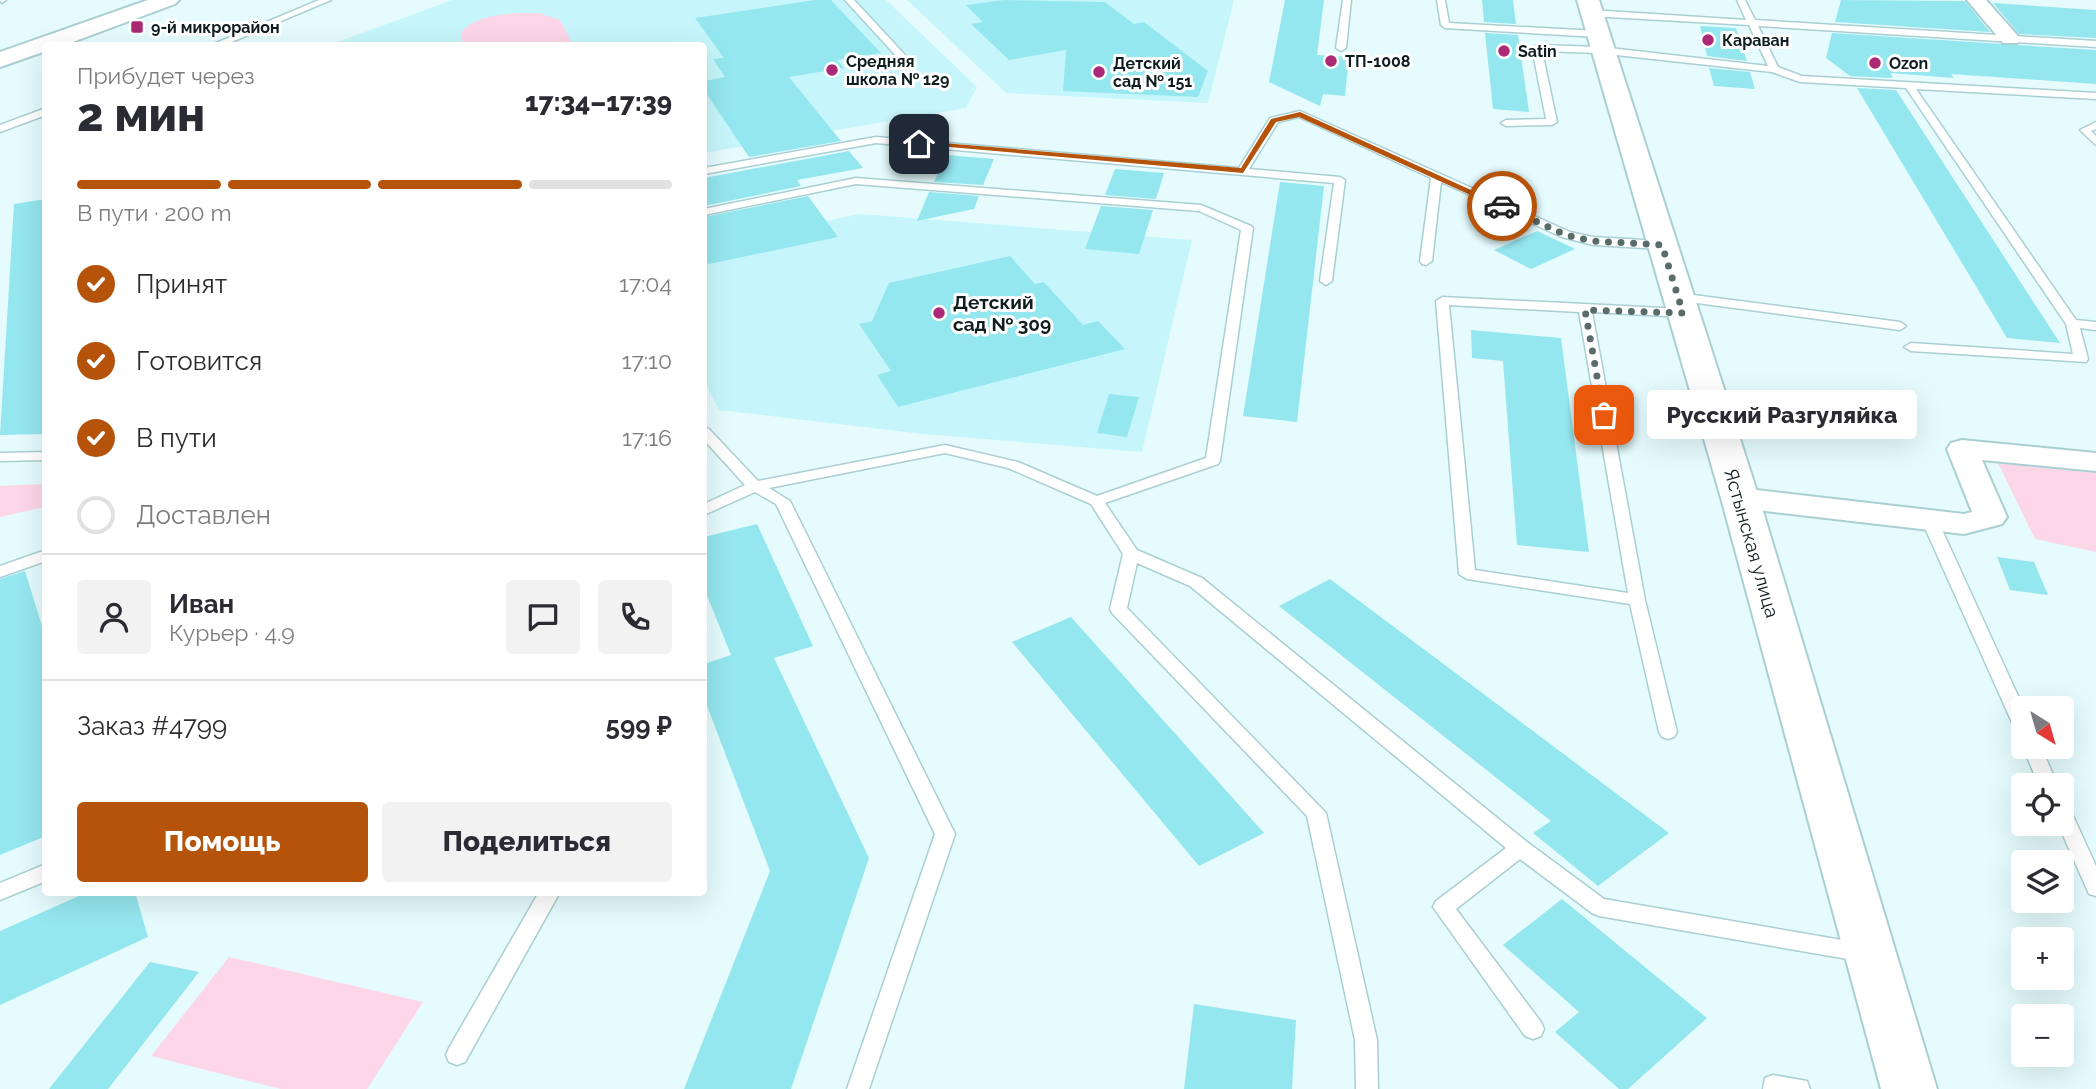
<!DOCTYPE html>
<html lang="ru">
<meta charset="utf-8">
<style>
body{margin:0;font-family:Raleway,sans-serif;background:#f2f2f3;color:#2b2b33;height:100vh;display:flex;flex-direction:column;font-size:26px;white-space:nowrap}
*{box-sizing:border-box;margin:0}
p{font-size:23px;color:#7c7c81}
.icon{flex:none;width:38px;height:38px;fill:none;stroke:currentColor;stroke-width:2;stroke-linecap:round;stroke-linejoin:round}
.map{position:relative;flex:1;overflow:hidden}
.panel{position:absolute;left:42px;top:42px;width:665px;height:854px;display:flex;flex-direction:column;background:#fff;border-radius:7px;box-shadow:0 7px 28px #0002}
.panel>*{flex:none}
.needle{width:46px;rotate:143deg}
.fabs{position:absolute;left:2011px;top:696px;display:grid;gap:14px}
.fabs a{display:grid;place-items:center;width:63px;height:63px;border-radius:7px;background:#fff;box-shadow:0 7px 28px #0002;font-size:35px}
.pin{position:absolute;display:grid;place-items:center;width:60px;height:60px;color:#fff;margin:-30px;border-radius:14px;box-shadow:0 4px 10px #0006}
.courier{position:absolute;display:grid;place-items:center;width:70px;height:70px;margin:-35px;border:5px solid #b45309;border-radius:50%;background:#fff;color:#222;box-shadow:0 2px 9px #0007}
.bubble{position:absolute;height:49px;border-radius:7px;background:#fff;box-shadow:0 7px 28px #0002;font-size:23px;font-weight:800;line-height:49px;text-align:center}
.head em{font-style:normal;font-weight:800}
.head div{display:flex;flex-direction:column-reverse}
.head{display:flex;align-items:center;justify-content:space-between;height:119px;padding:0 35px}
h1{font-size:46px;font-weight:800;line-height:52px}
.bar{display:grid;grid-template-columns:repeat(4,1fr);gap:10px 7px;align-content:center;height:84px;padding:0 35px}
.bar i{height:9px;border-radius:5px;background:#e1e1e2}
.bar .active{background:#b45309}
.bar p{grid-column:span 4}
.line{display:flex;align-items:center;gap:18px;padding:0 35px;border-top:2px solid #e1e1e2}
.line div{flex:1}
.round{display:grid;place-items:center;flex:none;width:74px;height:74px;border-radius:7px;background:#f2f2f3}
ol{padding:0 35px;list-style:none}
li{display:flex;align-items:center;gap:21px;height:77px}
li p{margin-inline-start:auto}
li .icon{padding:7px;border-radius:50%;background:#b45309;color:#fff;stroke-width:4}
li:last-child{color:#7c7c81}
li i{width:38px;height:38px;border:4px solid #e1e1e2;border-radius:50%}
.button{display:flex;gap:14px;margin-top:auto;padding:14px 35px}
.button a{flex:1;height:80px;border-radius:7px;background:#b45309;color:#fff;font-size:28px;font-weight:800;line-height:80px;text-align:center}
.button a+a{background:#f2f2f3;color:#2b2b33}
.map>svg:first-child{display:block}
.built{fill:#c6f6fb}
.green{fill:#fdd7e8}
.building{fill:#95e7ef}
.lines{fill:none;stroke-linecap:round;stroke-linejoin:round}
.service-casing{stroke:#aacfd3;stroke-width:3}
.minor-casing{stroke:#aacfd3;stroke-width:4}
.secondary-casing{stroke:#aacfd3;stroke-width:4}
.service{fill:#fff;fill-rule:evenodd}
.minor{fill:#fff;fill-rule:evenodd}
.secondary{fill:#fff;fill-rule:evenodd}
.route{fill:#b45309}
.done{stroke:#5a6b6c;stroke-width:7;stroke-dasharray:0 12.6}
.poi-dot{fill:#ab2975;stroke:#fff;stroke-width:2.5}
.labels{text-anchor:middle;dominant-baseline:central;stroke-width:6;stroke-linejoin:round;paint-order:stroke}
.far-poi-label{font-size:16px;font-weight:bold;fill:#0f1d1e;stroke:#fff;text-anchor:start}
.poi-label{font-size:19px;font-weight:bold;fill:#0f1d1e;stroke:#fff;text-anchor:start}
.street-label{font-size:19px;fill:#0f1d1e;stroke:#fff}
</style>
<div class="map">
<svg width="2096" height="1089" viewBox="0 0 2096 1089">
<rect width="100%" height="100%" fill="#e5fbfd"/>
<path class="built" d="M452,0H886L977,87L966,108L704,153V46H327Z
M907,0H1234L1208,103L1006,93Z
M860,214L1192,240L1142,452L923,434L719,410L704,380V246Z"/>
<path class="green" d="M517,13H539L560,20L573,45H463L461,33C473,17 498,15 517,13Z
M1998,463L2096,473V552L2035,539Z
M45,484V507L0,517V486Z
M229,957L423,1002L367,1089H281L151,1056Z"/>
<path class="building" d="M815,0H831L881,53L837,60L844,68L789,77L841,141L749,157L704,90V81L725,77L713,59L724,58L695,18Z
M1004,0L1105,2L1134,24L1144,22L1208,71L1198,97L1063,91L1066,50L1009,60L971,24L983,22L966,5Z
M1285,0H1324L1317,55L1349,57L1345,96L1323,94L1320,106L1269,82Z
M1482,0H1513L1516,24L1484,22Z
M1841,0L1965,1L1990,32L1835,22Z
M1993,3L2096,10V38L2019,34Z
M1700,26L1736,28L1747,61L1707,56Z
M1485,33L1518,35L1529,112L1493,109Z
M1832,33L2096,50V84L1951,74L1954,78L1890,73L1893,77L1888,78L1850,76L1826,58Z
M1709,68L1750,72L1755,89L1714,86Z
M1857,88L1896,90L2060,343L2007,338Z
M849,151L863,168L797,180L801,186L704,206V178Z
M946,155L994,159L983,185L934,182Z
M1115,169L1164,173L1156,199L1105,195Z
M1280,182L1324,186L1297,422L1243,416Z
M929,192L979,196L974,209L917,221Z
M808,196L838,237L704,265V217Z
M46,199V434L0,435L14,204Z
M1101,206L1153,210L1139,254L1085,249Z
M1537,231L1575,249L1531,269L1494,250Z
M1010,256L1035,284L1044,282L1083,325L1098,321L1125,349L898,407L877,375L891,371L859,324L872,321L889,283Z
M1471,330L1561,338L1589,552L1517,545L1503,361L1472,358Z
M1109,394L1139,397L1127,437L1097,433Z
M757,524L813,646L774,658L869,858L791,1089H684L770,871L704,698V664L731,655L704,588V537Z
M1997,557L2034,562L2048,595L2010,590Z
M25,571L46,639V836L0,855V579Z
M1330,579L1669,833L1598,886L1533,833L1551,821L1279,606Z
M1071,617L1264,833L1199,866L1012,642Z
M88,892H135L148,937L0,1005V931Z
M1562,899L1707,1018L1628,1089H1619L1555,1032L1579,1012L1503,945Z
M150,962L199,972L108,1089H49Z
M1194,1004L1296,1020L1292,1089H1184Z"/>
<g class="lines">
<defs>
<path id="service" d="M0,0H6L2,3Z
M319,0H331L222,46H209Z
M845,0H854L905,55V59H899Z
M1343,0H1351L1346,48L1341,51L1336,48Z
M1437,0H1445L1449,23L1598,31L1603,34L1598,37L1445,28L1441,25Z
M1737,0H1745L1755,20L2096,41V47L1758,26L1778,67L1802,76L2096,93V99L1916,89L2076,320L2096,322V330L2080,328L2088,359L2086,362L1911,351L1904,347L1911,343L2073,354L2066,324L1906,88L1800,82L1772,72L1598,53L1542,51L1557,122L1552,125L1506,126L1501,123L1506,120L1546,119L1532,48L1537,45L1601,47L1768,66L1749,25L1591,16L1587,13L1591,10L1746,20Z
M46,108V115L0,132V125Z
M1300,111L1570,232L1593,237L1662,241L1668,245L1662,249L1593,245L1562,237L1441,182L1432,261L1426,265L1422,264L1420,261L1431,178L1299,117L1278,122L1249,169L1340,177L1345,180L1332,281L1326,285L1320,281L1334,183L876,143L704,174V168L876,137L1239,168L1270,118Z
M2096,122V129L2091,131L2096,136V145L2080,130Z
M856,178L1201,205L1251,226L1253,228L1220,461L1218,464L1105,503L1137,550L1202,578L1527,842L1604,899L1865,944L1872,947L1876,953L1872,959L1865,962L1599,916L1592,913L1520,859L1456,909L1541,1022L1544,1029L1541,1036L1533,1039L1525,1036L1433,907L1436,901L1506,848L1190,586L1137,563L1127,608L1326,813L1377,1040L1378,1089H1356L1355,1040L1307,816L1112,613L1110,609L1123,554L1091,504L1008,468L945,453L769,488L790,501L955,834L869,1089H847L935,834L776,504L755,492L704,515V504L745,485L704,440V428L709,429L758,481L945,445L1018,462L1097,496L1206,458L1241,230L1199,211L856,184L704,215V209Z
M1678,293L1900,322L1906,326L1900,330L1674,300L1672,297Z
M1442,297L1683,309L1689,313L1683,317L1592,312L1645,600L1677,732L1674,737L1668,739L1662,737L1659,732L1630,604L1467,579L1459,574L1436,301ZM1449,305L1579,312L1628,593L1475,570Z
M46,452V460L0,461V453Z
M1929,514L1937,519L2024,709L2023,734L2017,732L2014,727L1921,519Z
M46,550V561L0,577V566Z
M2023,747H2041L2058,786H2039Z
M2062,804L2069,807L2096,866V896L2089,894L2058,824H2062Z
M46,864V881L0,900V883Z
M539,892H560L465,1062L457,1065L449,1062L446,1055L449,1048Z
M1773,1075L1807,1081L1810,1089H1763L1765,1078Z"/>
<path id="minor" d="M1967,0H1986L2017,35L2020,39L2017,43H2003Z
M1962,440L2096,453V471L1982,460L2007,517L2002,524L1964,534L1740,508L1729,505L1724,498L1729,491L1740,488L1964,514L1972,512L1947,449L1951,443Z"/>
<path id="secondary" d="M148,0H179L175,4L62,46H46V51L0,67V52Z
M1577,0H1599L1759,498L1937,1089H1881L1721,498Z"/>
</defs>
<use href="#service" class="service-casing"/>
<use href="#minor" class="minor-casing"/>
<use href="#secondary" class="secondary-casing"/>
<use href="#service" class="service"/>
<use href="#minor" class="minor"/>
<use href="#secondary" class="secondary"/>
</g>
<path class="route" d="M1300,112L1506,206L1499,208L1299,117L1276,122L1243,173L915,144L919,141L1241,168L1271,119Z"/>
<g class="lines">
<path class="done" d="M1502,206L1566,235L1593,241L1662,245L1683,313L1585,310L1604,415"/>
</g>
<g class="poi-dot">
<rect x="130" y="20" width="14" height="14" rx="3.5"/>
<circle cx="1708" cy="40" r="7"/>
<circle cx="1504" cy="51" r="7"/>
<circle cx="1331" cy="61" r="7"/>
<circle cx="1875" cy="63" r="7"/>
<circle cx="832" cy="70" r="7"/>
<circle cx="1099" cy="72" r="7"/>
<circle cx="939" cy="313" r="7"/>
</g>
<g class="labels">
<g class="far-poi-label">
<text x="151" y="27">9-й микрорайон</text>
<text x="1722" y="40">Караван</text>
<text x="1518" y="51">Satin</text>
<text x="846" y="61">Средняя<tspan x="846" dy="18">школа № 129</tspan></text>
<text x="1345" y="61">ТП-1008</text>
<text x="1113" y="63">Детский<tspan x="1113" dy="18">сад № 151</tspan></text>
<text x="1889" y="63">Ozon</text>
</g>
<g class="poi-label">
<text x="953" y="302">Детский<tspan x="953" dy="22">сад № 309</tspan></text>
</g>
<g class="street-label">
<text transform="translate(1752 543) rotate(74)">Ястынская улица</text>
</g>
</g>
</svg>
<div class="fabs">
<a><svg class="needle" viewBox="-14 -14 28 28"><path d="M0-13l5 13h-10z" fill="#e53935"/><path d="M0 13l5-13h-10z" fill="#7c7c81"/></svg></a>
<a><svg class="icon" aria-label="locate" viewBox="0 0 24 24"><circle cx="12" cy="12" r="6"/><path d="M12 2v4M12 18v4M2 12h4M18 12h4"/></svg></a>
<a><svg class="icon" aria-label="layers" viewBox="0 0 24 24"><path d="M12 4l9 5-9 5-9-5zM3 14l9 5 9-5"/></svg></a>
<a>+</a>
<a>−</a>
</div>
<div class="pin" style="left:1604px;top:415px;background:#ea580c"><svg class="icon" aria-label="bag" viewBox="0 0 24 24"><path d="M5 8h14l-1 12H6zM9 8a3 3 0 0 1 6 0"/></svg></div>
<div class="pin" style="left:919px;top:144px;background:#1f2937"><svg class="icon" aria-label="home" viewBox="0 0 24 24"><path d="M3 11l9-7 9 7M6 9v11h12V9"/></svg></div>
<div class="courier" style="left:1502px;top:206px"><svg class="icon" aria-label="car" viewBox="0 0 24 24"><path d="M5 17H2v-5l4-1 3-4h7l3 4 3 1v5h-3M9 17h6M6 11h13"/><circle cx="7" cy="17" r="2"/><circle cx="17" cy="17" r="2"/></svg></div>
<div class="bubble" style="left:1647px;top:390px;width:270px">Русский Разгуляйка</div>
<section class="panel">
<div class="head"><div><h1>2 мин</h1><p>Прибудет через</p></div><em>17:34–17:39</em></div>
<div class="bar"><i class="active"></i><i class="active"></i><i class="active"></i><i></i><p>В пути · 200 m</p></div>
<ol>
<li><svg class="icon" aria-label="check" viewBox="0 0 24 24"><path d="M5 12l5 5 9-10"/></svg>Принят<p>17:04</p></li>
<li><svg class="icon" aria-label="check" viewBox="0 0 24 24"><path d="M5 12l5 5 9-10"/></svg>Готовится<p>17:10</p></li>
<li><svg class="icon" aria-label="check" viewBox="0 0 24 24"><path d="M5 12l5 5 9-10"/></svg>В пути<p>17:16</p></li>
<li><i></i>Доставлен</li>
</ol>
<div class="line" style="height:126px"><a class="round"><svg class="icon" aria-label="person" viewBox="0 0 24 24"><circle cx="12" cy="8" r="4"/><path d="M4 21q1-7 8-7t8 7"/></svg></a><div><b>Иван</b><p>Курьер · 4.9</p></div><a class="round"><svg class="icon" aria-label="chat" viewBox="0 0 24 24"><path d="M4 5h16v11H9l-5 4z"/></svg></a><a class="round"><svg class="icon" aria-label="phone" viewBox="0 0 24 24"><path d="M5 4h4l2 5-3 2q2 4 5 5l2-3 5 2v4C11 20 4 13 5 4z"/></svg></a></div>
<div class="line" style="height:91px"><div>Заказ #4799</div><b>599 ₽</b></div>
<div class="button"><a>Помощь</a><a>Поделиться</a></div>
</section>
</div>
